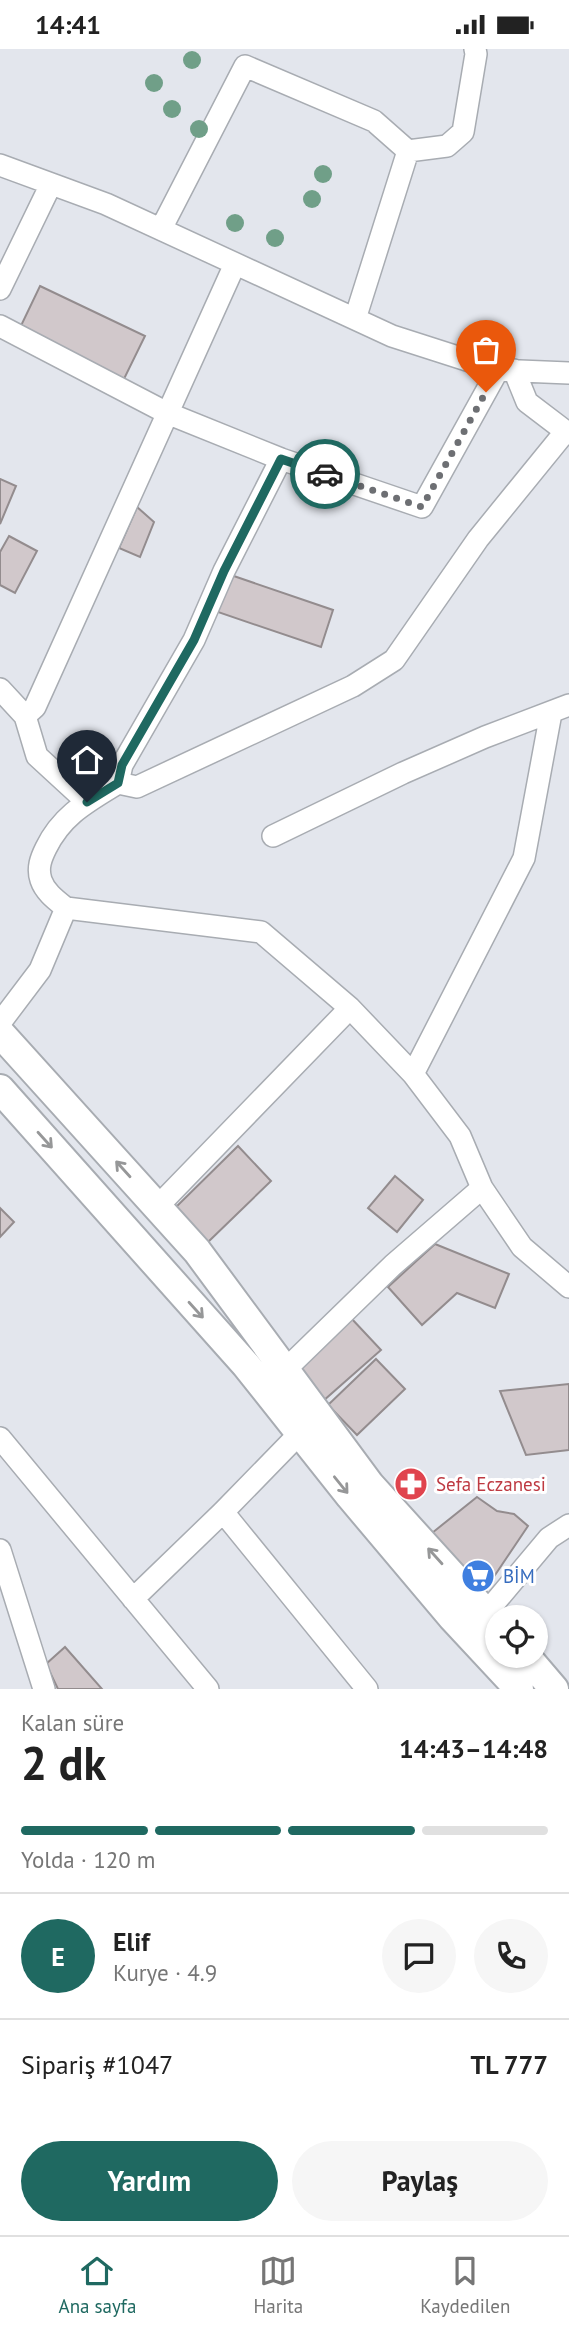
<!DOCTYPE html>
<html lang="tr">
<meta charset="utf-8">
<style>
body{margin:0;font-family:"PT Sans",sans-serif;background:#f6f6f6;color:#222;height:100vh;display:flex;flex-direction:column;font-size:26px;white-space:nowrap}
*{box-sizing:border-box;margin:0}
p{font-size:23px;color:#767676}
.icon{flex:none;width:38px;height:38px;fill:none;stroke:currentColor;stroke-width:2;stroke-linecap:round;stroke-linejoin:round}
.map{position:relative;height:1640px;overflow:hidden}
.panel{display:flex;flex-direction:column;background:#fff;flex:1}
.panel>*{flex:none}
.tools{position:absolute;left:485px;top:1556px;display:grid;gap:14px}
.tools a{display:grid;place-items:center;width:63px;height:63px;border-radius:50%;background:#fff;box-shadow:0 2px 5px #0004;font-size:35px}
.pin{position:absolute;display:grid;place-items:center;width:60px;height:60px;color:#fff;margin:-72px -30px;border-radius:50% 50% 50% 0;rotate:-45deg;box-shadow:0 0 7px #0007}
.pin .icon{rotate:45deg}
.courier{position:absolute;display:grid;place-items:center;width:70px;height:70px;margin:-35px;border:5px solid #1f6961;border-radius:50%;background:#fff;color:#222;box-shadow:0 2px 9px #0007}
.overview em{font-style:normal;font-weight:800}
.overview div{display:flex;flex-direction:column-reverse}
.overview{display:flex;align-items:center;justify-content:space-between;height:119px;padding:0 21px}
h1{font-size:46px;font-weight:800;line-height:52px}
.bar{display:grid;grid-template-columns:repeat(4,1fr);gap:10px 7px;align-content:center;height:84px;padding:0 21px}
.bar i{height:9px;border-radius:5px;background:#e0e0e0}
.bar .on{background:#1f6961}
.bar p{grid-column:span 4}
.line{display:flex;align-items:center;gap:18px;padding:0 21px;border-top:2px solid #e0e0e0}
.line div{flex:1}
.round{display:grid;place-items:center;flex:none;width:74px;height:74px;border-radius:37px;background:#f6f6f6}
.action{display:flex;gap:14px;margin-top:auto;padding:14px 21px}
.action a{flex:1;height:80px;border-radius:42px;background:#1f6961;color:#fff;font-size:28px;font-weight:800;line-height:80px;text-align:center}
.action a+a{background:#f6f6f6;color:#222}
.status{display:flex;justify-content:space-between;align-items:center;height:49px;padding:0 35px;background:#fff;direction:ltr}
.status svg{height:19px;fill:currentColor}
.tab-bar{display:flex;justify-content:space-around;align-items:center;height:98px;border-top:2px solid #e0e0e0;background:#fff;font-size:19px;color:#767676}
.tab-bar a{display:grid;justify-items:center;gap:4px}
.tab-bar .on{color:#1f6961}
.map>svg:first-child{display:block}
.building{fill:#d1c8cb;stroke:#938c8e;stroke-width:2}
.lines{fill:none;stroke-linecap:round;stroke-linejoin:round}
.street-casing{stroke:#a8acb2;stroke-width:24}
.secondary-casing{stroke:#a8acb2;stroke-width:32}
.street{stroke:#fff;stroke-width:21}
.secondary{stroke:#fff;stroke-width:28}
.tree{fill:#709f88}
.oneway{stroke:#969798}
.done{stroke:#6d6f73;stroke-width:7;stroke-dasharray:0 12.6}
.route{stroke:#1f6961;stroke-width:9}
.labels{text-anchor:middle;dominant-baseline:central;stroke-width:6;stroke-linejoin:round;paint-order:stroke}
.health-label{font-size:19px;fill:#be3a42;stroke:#fff;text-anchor:start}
.shop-label{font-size:19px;fill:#366cbe;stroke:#fff;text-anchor:start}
</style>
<div class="status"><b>14:41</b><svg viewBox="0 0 49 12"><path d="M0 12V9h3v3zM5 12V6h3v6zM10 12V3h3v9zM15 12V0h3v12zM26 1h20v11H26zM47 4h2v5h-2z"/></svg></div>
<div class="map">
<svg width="569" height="1640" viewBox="0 0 569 1640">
<rect width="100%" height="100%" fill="#e3e6ed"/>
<path class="building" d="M40,237L145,287L122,334L17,285Z
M0,430L16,437L0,475Z
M137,458L154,473L140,508L119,499Z
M9,487L37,502L15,544L0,536V503Z
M225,524L333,561L321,598L212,561Z
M238,1097L271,1132L207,1194L174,1160Z
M395,1127L423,1151L397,1183L368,1159Z
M0,1159L14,1173L0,1188Z
M435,1195L509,1225L495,1259L457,1244L422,1276L388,1238Z
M351,1269L381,1301L323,1352L294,1319Z
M376,1310L405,1340L357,1386L328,1356Z
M569,1335V1401L526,1406L500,1342Z
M477,1448L497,1462L514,1465L528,1477L485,1541L432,1484Z
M65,1598L102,1640H58L46,1615Z"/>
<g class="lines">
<defs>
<path id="street" d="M408,102L447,97L463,83L476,5L475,0
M0,116L106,155L392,287L498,321L569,324
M161,180L245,17L374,72L408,102L355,270
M0,240L51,135
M0,277L167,364L281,410L422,458L498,321
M514,321L527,353L569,385
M281,410L224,522L194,591L122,716L118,734C87,753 62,766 46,799C41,809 37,819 41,831C45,843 56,851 66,859L261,883L350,959L413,1025L460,1087L482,1139L522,1198L569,1238
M0,640L25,667L37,707L87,753
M25,667L35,658L235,215
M118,734L137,738L353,637L394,611L478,490L565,383
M273,787L403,724L485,688L569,656
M0,974L40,921L66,859
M413,1025L524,809L551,664
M157,1158L350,959
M285,1321L393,1216L482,1139
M0,1389L208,1640
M223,1463L367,1640
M0,1501L44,1640
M133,1550L223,1463L300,1384
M486,1564L549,1489L569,1476"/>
<path id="secondary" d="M0,984L197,1202L370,1436L497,1576
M0,1040L246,1316L350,1447L452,1568L519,1640
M525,1606L554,1640"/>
</defs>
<use href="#street" class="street-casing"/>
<use href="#secondary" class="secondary-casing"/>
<use href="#street" class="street"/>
<use href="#secondary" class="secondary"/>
</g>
<g class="tree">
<circle cx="192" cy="11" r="9"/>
<circle cx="154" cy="34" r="9"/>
<circle cx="172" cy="60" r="9"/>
<circle cx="199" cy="80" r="9"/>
<circle cx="323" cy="125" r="9"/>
<circle cx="312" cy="150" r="9"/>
<circle cx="235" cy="174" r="9"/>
<circle cx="275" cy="189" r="9"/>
</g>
<defs><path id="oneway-shaft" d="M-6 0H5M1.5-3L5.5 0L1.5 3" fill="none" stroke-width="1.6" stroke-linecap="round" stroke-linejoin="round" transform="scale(1.75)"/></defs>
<g class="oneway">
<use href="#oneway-shaft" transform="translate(45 1091) rotate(48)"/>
<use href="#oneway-shaft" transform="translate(123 1120) rotate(-132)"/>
<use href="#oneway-shaft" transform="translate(196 1261) rotate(48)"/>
<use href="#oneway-shaft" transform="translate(341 1436) rotate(51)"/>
<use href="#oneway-shaft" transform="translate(435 1507) rotate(-132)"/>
</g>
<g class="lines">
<path class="done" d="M325,425L422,458L486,343"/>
<path class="route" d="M87,753L118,734L122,716L194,591L224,522L281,410L325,425"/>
</g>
<defs>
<symbol id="pharmacy-disc" viewBox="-11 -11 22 22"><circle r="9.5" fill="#e0444e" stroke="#fff"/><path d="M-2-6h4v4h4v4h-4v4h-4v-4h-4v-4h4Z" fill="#fff"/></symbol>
<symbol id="supermarket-disc" viewBox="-11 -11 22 22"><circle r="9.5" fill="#3f7fe0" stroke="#fff"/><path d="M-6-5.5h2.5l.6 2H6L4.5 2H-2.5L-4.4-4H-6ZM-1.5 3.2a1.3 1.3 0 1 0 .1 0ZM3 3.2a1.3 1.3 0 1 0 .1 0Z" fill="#fff"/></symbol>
</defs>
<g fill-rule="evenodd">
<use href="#pharmacy-disc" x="392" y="1416" width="38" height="38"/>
<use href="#supermarket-disc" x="459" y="1508" width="38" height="38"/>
</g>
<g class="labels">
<g class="health-label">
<text x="436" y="1435">Sefa Eczanesi</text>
</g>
<g class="shop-label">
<text x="503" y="1527">BİM</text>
</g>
</g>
</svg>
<div class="tools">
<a><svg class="icon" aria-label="locate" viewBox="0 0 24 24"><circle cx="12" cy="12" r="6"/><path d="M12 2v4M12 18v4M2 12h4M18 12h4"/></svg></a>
</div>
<div class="pin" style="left:486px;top:343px;background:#ea580c"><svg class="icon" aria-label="bag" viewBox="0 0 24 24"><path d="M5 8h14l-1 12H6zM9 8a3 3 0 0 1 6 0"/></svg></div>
<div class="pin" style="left:87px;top:753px;background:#1f2937"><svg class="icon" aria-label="home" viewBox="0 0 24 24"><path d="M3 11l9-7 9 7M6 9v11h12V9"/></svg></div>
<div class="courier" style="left:325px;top:425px"><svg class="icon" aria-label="car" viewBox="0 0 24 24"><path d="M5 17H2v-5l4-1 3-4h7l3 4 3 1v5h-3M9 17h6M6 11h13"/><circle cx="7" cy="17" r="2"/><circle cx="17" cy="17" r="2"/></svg></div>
</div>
<section class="panel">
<div class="overview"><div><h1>2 dk</h1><p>Kalan süre</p></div><em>14:43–14:48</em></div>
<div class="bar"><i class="on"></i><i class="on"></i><i class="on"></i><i></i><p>Yolda · 120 m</p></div>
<div class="line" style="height:126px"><b class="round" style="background:#1f6961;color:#fff">E</b><div><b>Elif</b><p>Kurye · 4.9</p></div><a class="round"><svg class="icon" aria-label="chat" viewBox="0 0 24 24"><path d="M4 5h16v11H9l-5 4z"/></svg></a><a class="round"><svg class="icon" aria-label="phone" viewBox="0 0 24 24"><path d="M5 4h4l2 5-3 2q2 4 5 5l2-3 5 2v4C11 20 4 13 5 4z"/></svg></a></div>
<div class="line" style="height:91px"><div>Sipariş #1047</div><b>TL 777</b></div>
<div class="action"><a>Yardım</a><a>Paylaş</a></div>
</section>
<nav class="tab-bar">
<a class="on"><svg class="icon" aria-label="home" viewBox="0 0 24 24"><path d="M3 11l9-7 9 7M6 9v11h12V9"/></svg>Ana sayfa</a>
<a><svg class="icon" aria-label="map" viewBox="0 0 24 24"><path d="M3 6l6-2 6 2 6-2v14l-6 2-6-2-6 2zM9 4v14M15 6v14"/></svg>Harita</a>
<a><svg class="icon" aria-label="saved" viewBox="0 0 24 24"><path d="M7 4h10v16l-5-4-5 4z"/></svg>Kaydedilen</a>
</nav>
